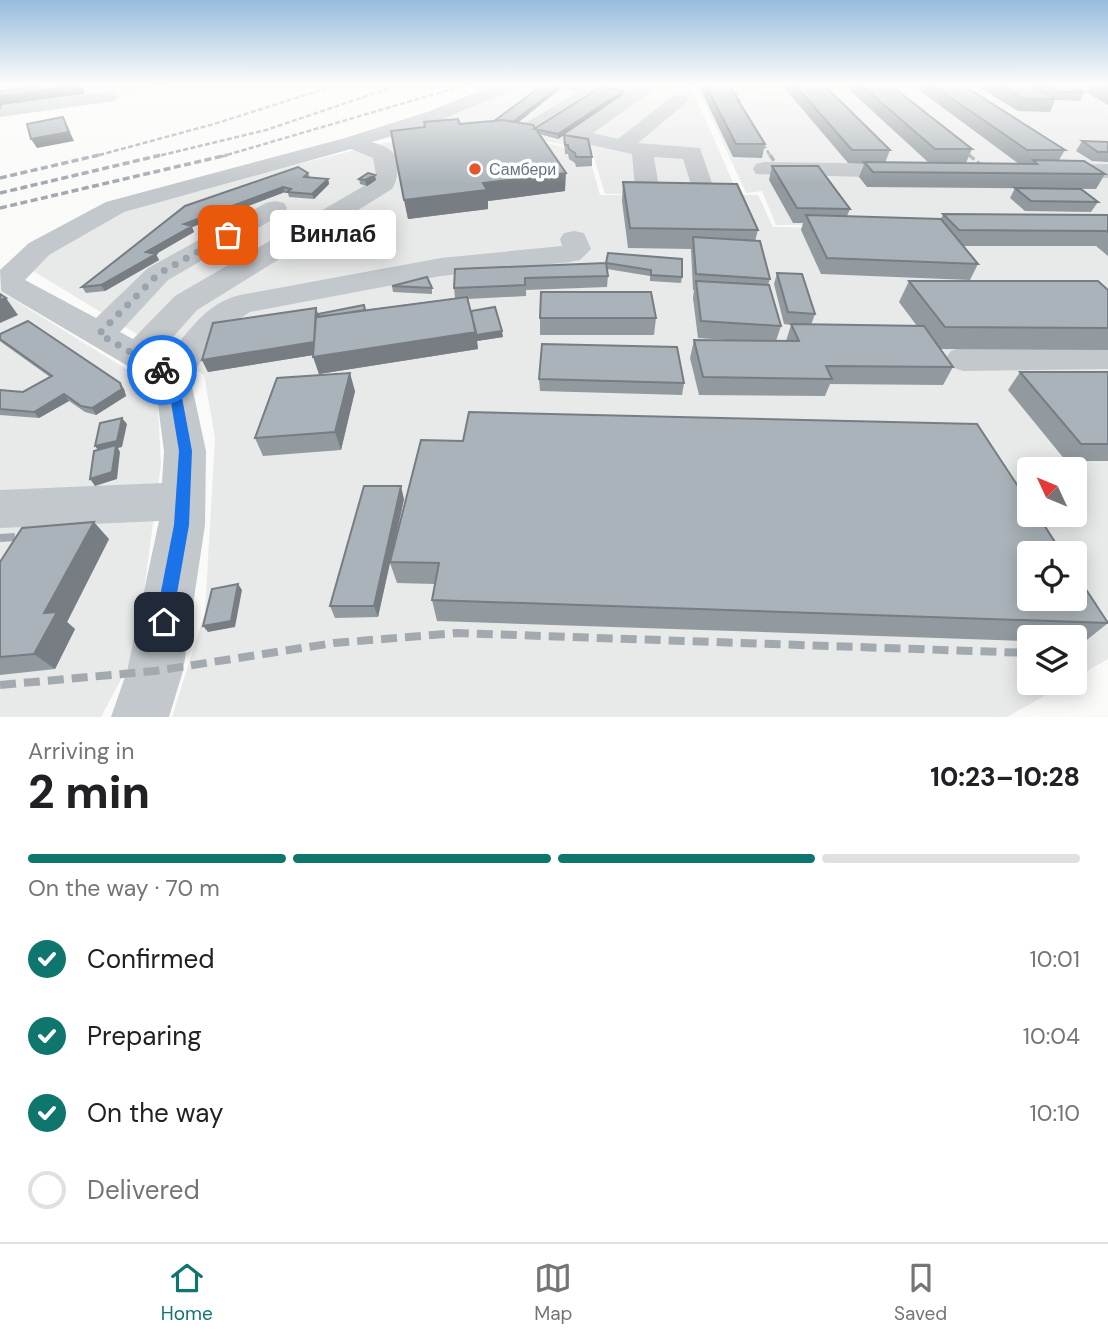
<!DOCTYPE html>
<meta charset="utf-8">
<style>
body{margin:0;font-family:"DM Sans",sans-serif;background:#f6f6f6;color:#202124;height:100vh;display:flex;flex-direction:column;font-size:26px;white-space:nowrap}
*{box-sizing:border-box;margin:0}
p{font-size:23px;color:#757577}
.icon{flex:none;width:38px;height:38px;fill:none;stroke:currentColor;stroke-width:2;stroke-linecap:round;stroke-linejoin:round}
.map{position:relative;height:717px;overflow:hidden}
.details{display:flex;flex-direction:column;background:#fff;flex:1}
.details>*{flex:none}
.needle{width:46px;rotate:314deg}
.tools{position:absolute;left:1017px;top:457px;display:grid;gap:14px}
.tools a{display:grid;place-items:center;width:70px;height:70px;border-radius:7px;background:#fff;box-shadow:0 4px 18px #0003;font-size:35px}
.pin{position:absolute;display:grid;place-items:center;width:60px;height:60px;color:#fff;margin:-30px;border-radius:14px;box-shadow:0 4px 10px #0006}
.courier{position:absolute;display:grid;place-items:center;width:70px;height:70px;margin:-35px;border:5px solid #1a73e8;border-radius:50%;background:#fff;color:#222;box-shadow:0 2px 9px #0007}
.bubble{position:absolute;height:49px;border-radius:7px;background:#fff;box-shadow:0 4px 18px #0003;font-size:23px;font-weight:800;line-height:49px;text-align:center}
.headline em{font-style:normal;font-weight:800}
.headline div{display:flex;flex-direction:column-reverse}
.headline{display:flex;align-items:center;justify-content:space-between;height:119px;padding:0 28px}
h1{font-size:46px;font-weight:800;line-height:52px}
.bar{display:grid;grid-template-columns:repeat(4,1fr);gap:10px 7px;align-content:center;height:84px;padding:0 28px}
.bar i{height:9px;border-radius:5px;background:#e0e0e0}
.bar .on{background:#0f766e}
.bar p{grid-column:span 4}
ol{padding:0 28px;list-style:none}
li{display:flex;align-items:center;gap:21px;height:77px}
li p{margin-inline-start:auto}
li .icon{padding:7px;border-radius:50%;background:#0f766e;color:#fff;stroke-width:4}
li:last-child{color:#757577}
li i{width:38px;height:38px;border:4px solid #e0e0e0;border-radius:50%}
.menu{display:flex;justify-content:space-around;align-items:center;height:98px;border-top:2px solid #e0e0e0;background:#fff;font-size:19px;color:#757577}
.menu a{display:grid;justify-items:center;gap:4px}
.menu .on{color:#0f766e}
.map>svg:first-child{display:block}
.built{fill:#e8e9e9;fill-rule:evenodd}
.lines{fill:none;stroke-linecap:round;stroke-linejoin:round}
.minor{fill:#c3c8cc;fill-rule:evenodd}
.rail-far2{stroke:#a2aab0;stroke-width:2.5;stroke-dasharray:5 2.5;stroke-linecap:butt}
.rail-far1{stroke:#a2aab0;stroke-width:3.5;stroke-dasharray:7 3.5;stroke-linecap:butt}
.rail{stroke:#a2aab0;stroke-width:8;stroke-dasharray:16 8;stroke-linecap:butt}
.wall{fill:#929a9f}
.shaded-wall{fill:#777d82}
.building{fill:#aab3b9;stroke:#777d82;stroke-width:2}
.route{fill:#1a73e8}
.done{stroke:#99a4ac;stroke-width:7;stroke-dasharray:0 12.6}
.poi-dot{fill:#e4572e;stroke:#fff;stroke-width:2.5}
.labels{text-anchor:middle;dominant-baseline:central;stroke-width:7;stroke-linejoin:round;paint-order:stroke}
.far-poi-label{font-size:16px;fill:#657683;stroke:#fff;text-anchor:start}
</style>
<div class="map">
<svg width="1108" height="717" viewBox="0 0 1108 717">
<rect width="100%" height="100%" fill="#fafaf8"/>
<path class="built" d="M54,84H169L127,96L0,115V91Z
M523,84H690L738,194H605L592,151L458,122L362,144L359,135L457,114Z
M696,84H1108V227L776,225L762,191L746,193Z
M460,125L588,152L600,195H758L773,227L1108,230V659L1075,678L1074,637H1029V682L1067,683L1007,717H172L205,612L215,438L204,375L25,266L123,206ZM1029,469H1074V514H1029ZM1029,553H1074V598H1029Z
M0,291L157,388L161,464L136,651L101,717H0Z"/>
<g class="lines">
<path class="minor" d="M498,84H520L518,88L441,120L372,142C377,144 385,146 389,149C401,157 399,179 392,189L197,310L159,353L167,358C188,332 206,303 240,295L441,258L562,246L560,239L564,233L574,231L584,233L591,249L580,260L570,262L441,276L250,312L225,328L190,377L206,451L205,525L183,671L169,717H111L127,671L159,521L0,528V490L162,483L164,451L155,382L1,291L0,270L29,243L106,202L345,138L427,112ZM351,149L373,158L376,175L374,180L175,296L133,339L120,332L168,280L284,213L287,208L284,203L275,201L266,203L148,268L96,318L25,280L49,255L124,212Z
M556,84H611L610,87L631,90L642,85L648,86L651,90L648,94L593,133L618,139L674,95H686L689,99L686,103L638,143L700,148L713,186L709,191H693L683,159L654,157L659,188L655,193H639L635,188L632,154L569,140L566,136L569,132L618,99L597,95L536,133H522L519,129L522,125L578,92L558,88Z
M109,92L118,97L115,101L0,117V105Z
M764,162L908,164L916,166L919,171L916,176L908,178L756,174L753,169L756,164Z
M1108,164V178L1051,179L1043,177L1040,172L1043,167L1051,165Z
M963,347H1108V369L963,371L951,367L945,359L951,351Z"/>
<path class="rail-far2" d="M733,84L743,111L771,157
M954,142L971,157
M92,157L214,124L340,84
M154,157L266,130L402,84
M220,157L469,84"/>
<path class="rail-far1" d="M770,155L774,161
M969,155L981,165
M0,178L99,155
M0,193L161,155
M0,208L227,155"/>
<path class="rail" d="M0,538L15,537
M0,685L155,671L334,643L457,633L1029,653"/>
</g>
<path class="wall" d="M700,84H728L765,144L762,158L733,157L700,88Z
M781,84H823L890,150L885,163L1019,164L911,84H961L1065,150L1059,160L1105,174L1096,189L867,187L859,177L864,164L848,163Z
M843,84H889L972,149L966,163H929Z
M974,84H1068L1085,92L1080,101L1055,100L1050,112L1018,111Z
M1091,84H1108V105L1086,92Z
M565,85L518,123L535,128L623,91V95L564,135L592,157V166L576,167L575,163L569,159L568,154H565L564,135L558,139L539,134L565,191L488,201V209L408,219L391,131L425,128L424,122L460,124L494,121Z
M1082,141L1108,142V162L1092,161L1076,151Z
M772,166L850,209L847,216L941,219L943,214L1108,215V256L1096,246H963L978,264L970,280L821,274L801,230L803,223H793L769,180Z
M308,173L310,177L328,179L329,184L314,199L289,197L288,193L285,192L192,227L194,232L156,254L159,260L105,291L86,293L82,287L185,206Z
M359,179L376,180L367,186L360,184Z
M623,182L758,230L755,241L770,279L768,285L781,326L776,341H786L791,325L784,324L774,284L777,273L815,314L811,325L917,326L899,302L909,281L1108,290V350L940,349L953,367L943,385L830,384L825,396L699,395L690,358L694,340L743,341L698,338L693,298L694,290H693L691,249L628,248L622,201Z
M1015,188L1098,202L1091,212L1025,211L1010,198Z
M257,241L232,255L217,250L215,245Z
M608,253L682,277L681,283L650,281V276L607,269L608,276L607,287L526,290V296L468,299L471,311L503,337L477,341L478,349L319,374L313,355L208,372L202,360L316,308L318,314L365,310L455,298L454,288L606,263Z
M392,286L432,288V294L393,292Z
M540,318H656L654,335H540Z
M0,334L124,389L126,396L96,415L85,412L69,401L39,418L0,415V390L23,392L50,377L1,342L0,341Z
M1020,372H1108V461H1066L1008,390Z
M539,379L684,383L682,395L540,391Z
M355,391L341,450L263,456L255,438Z
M404,499L395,541L1108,623L1083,643H1074V637H1029V641L437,621L432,600L435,584L397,583L390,563L378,617L335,618L330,606Z
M109,539L67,622L75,629L55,669L0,675V562Z"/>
<path class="shaded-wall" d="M80,84H83L84,86V94L2,105L0,110V96Z
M562,84H565V85L510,128V124Z
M623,91V95L558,139V134Z
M63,117L74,141L37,148L31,139Z
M566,173L565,191L488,201V209L408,219L404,200L483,183Z
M375,175L376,180L367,186L365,180Z
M328,179L329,184L314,199L312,194Z
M283,187L285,192L192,227L194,232L149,258L146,252L184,224Z
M255,236L257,241L232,255L230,250Z
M156,254L159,260L105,291L101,285Z
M6,298L18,315L0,323V300Z
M316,308L320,320V354L208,372L202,360Z
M502,331L503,337L477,341L478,349L319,374L313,357L476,332Z
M350,373L355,391L341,450L335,432Z
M120,383L124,389L126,396L96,415L92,408Z
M64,394L69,401L39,418L34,412Z
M122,418L127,424L122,447L118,448L120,452L117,479L95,486L90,479L100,453L95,446Z
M401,486L404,499L378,617L374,606Z
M94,522L109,539L67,622L75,629L55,669L34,654L44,613Z
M238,584L242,590L235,627L208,632L203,626Z"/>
<path class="building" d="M58,84H80V85L0,96V91Z
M544,84H562L513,122L503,120L494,121Z
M705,84H728L765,144H736Z
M794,84H823L890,150H852Z
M860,84H889L972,149H935Z
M931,84H961L1065,150H1027Z
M999,84H1028L1056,99H1024Z
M1044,84H1068L1085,92H1058Z
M1099,84H1108V89Z
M601,87L623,91L558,134L534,129Z
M63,117L69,132L31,139L27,124Z
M458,119L460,124L503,120L533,125L566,173L483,183L487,190L404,200L391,131L425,127L424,122Z
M564,135L588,139L592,157H576L575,153L569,149L568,145H565Z
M1082,141L1108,142V152H1098Z
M1033,160L1084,161L1105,174L873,172L864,162L1037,164Z
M772,166H818L850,209L797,208Z
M298,167L308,173L304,177L328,179L312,194L287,192L291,189L283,187L184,224L192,226L146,252L156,254L101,285L82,287L185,206Z
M368,173L375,175L365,180L359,179Z
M623,182L737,184L758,230L630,228Z
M1015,188L1081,189L1098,202L1031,201Z
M943,214L1108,215V232L1107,231L959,230Z
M806,215L941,219L978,264L827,258Z
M241,231L255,236L230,250L215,245Z
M693,237L760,241L770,279L696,274Z
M608,253L682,259V277L651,275V270L606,263Z
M606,263L608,276L525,278V285L454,288L455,269Z
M777,273L802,274L815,314L788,312Z
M427,277L432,288L392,286Z
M696,281L769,285L781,326L701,321Z
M909,281H1098L1108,290V328L945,327Z
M541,292H651L656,318H540Z
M0,294L6,298L0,300Z
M467,297L476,332L313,357L316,317Z
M364,305L365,310L319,317L318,314Z
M495,307L502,331L476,335L471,311Z
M316,308L314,342L202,360L213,323Z
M28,321L120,383L122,389L92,408L81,406L64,394L34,412L0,409V390L23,392L52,376L0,339V334Z
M791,324L924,326L953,367L826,366L832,379L703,377L694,340L799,341Z
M542,344L677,347L684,383L539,379Z
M1020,372H1108V444H1081Z
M350,373L335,432L255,438L277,378Z
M469,412L977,424L1029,503V514H1037L1062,553H1029V598H1074V571L1108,623L432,600L439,563L390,562L421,440L463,441Z
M122,418L117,441L95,446L100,423Z
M116,445L112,472L90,479L94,451Z
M364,486H401L374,606H330Z
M94,522L44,613L57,612L34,654L0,657V562L22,528Z
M238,584L231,621L203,626L212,589Z"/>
<linearGradient id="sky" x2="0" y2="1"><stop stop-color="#96bcdc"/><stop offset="0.46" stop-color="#fdfdfc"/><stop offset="1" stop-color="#fdfdfc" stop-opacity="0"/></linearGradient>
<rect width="1108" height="184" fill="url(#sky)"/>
<path class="route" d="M162,366L178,376L192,451L189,525L172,622L170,628L164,631L158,628L155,622L174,525L179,451L167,378L156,370Z"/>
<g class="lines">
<path class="done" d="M162,370L99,334L158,274L228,235"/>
</g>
<circle class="poi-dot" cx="475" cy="169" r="7"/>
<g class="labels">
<g class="far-poi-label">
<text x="489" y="169">Самбери</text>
</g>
</g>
</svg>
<div class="tools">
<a><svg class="needle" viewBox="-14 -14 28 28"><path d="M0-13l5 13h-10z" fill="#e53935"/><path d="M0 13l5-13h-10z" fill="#757577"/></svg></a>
<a><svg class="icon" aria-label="locate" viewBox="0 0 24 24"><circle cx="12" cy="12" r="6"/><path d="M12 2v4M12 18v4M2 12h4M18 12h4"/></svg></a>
<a><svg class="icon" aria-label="layers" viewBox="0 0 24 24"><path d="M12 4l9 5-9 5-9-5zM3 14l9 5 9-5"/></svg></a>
</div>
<div class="pin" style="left:228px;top:235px;background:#ea580c"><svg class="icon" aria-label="bag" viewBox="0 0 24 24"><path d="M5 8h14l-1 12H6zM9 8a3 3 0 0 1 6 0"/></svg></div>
<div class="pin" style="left:164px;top:622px;background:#1f2937"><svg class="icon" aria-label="home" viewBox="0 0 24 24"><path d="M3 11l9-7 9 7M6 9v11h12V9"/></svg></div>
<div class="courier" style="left:162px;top:370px"><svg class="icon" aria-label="bike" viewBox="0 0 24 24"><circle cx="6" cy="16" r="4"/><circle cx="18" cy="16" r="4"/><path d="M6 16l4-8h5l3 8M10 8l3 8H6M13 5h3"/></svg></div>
<div class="bubble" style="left:270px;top:210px;width:126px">Винлаб</div>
</div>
<section class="details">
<div class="headline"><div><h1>2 min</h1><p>Arriving in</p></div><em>10:23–10:28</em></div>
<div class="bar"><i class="on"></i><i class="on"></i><i class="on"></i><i></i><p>On the way · 70 m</p></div>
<ol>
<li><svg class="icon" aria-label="check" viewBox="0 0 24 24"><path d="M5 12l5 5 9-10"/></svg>Confirmed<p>10:01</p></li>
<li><svg class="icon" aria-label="check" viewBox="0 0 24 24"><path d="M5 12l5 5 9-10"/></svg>Preparing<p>10:04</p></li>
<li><svg class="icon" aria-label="check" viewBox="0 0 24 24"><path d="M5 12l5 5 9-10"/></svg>On the way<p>10:10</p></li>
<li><i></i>Delivered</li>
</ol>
</section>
<nav class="menu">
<a class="on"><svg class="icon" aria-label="home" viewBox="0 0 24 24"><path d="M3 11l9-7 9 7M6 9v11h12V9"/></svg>Home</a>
<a><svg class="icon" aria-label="map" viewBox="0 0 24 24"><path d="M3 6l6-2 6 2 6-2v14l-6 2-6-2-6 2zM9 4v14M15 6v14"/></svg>Map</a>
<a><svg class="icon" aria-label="saved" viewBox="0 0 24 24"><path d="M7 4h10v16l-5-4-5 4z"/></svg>Saved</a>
</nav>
